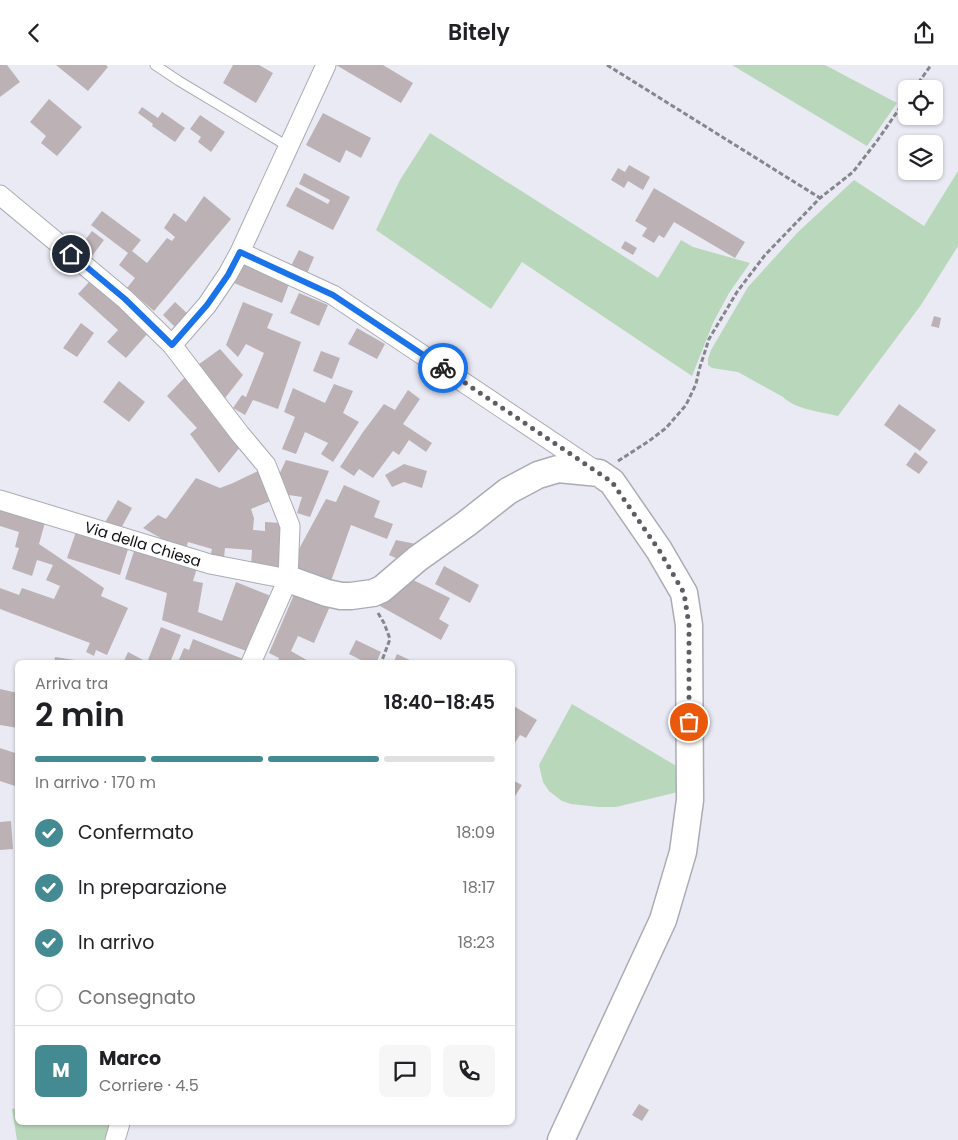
<!DOCTYPE html>
<html lang="it">
<meta charset="utf-8">
<style>
body{margin:0;font-family:Poppins,sans-serif;background:#f6f6f6;color:#202124;height:100vh;display:flex;flex-direction:column;font-size:19px;white-space:nowrap}
*{box-sizing:border-box;margin:0}
p{font-size:16px;color:#757577}
.icon{flex:none;width:28px;height:28px;fill:none;stroke:currentColor;stroke-width:2;stroke-linecap:round;stroke-linejoin:round}
.map{position:relative;flex:1;overflow:hidden}
.drawer{position:absolute;left:15px;top:595px;width:500px;height:465px;display:flex;flex-direction:column;background:#fff;border-radius:8px;box-shadow:0 1px 4px #0004}
.drawer>*{flex:none}
.tools{position:absolute;left:898px;top:15px;display:grid;gap:10px}
.tools a{display:grid;place-items:center;width:45px;height:45px;border-radius:8px;background:#fff;box-shadow:0 1px 4px #0004;font-size:25px}
.pin{position:absolute;display:grid;place-items:center;width:42px;height:42px;color:#fff;margin:-21px;border:2px solid #fff;border-radius:50%;box-shadow:0 1px 5px #0007}
.courier{position:absolute;display:grid;place-items:center;width:50px;height:50px;margin:-25px;border:4px solid #1a73e8;border-radius:50%;background:#fff;color:#222;box-shadow:0 1px 6px #0007}
.summary em{font-style:normal;font-weight:600}
.summary div{display:flex;flex-direction:column-reverse}
.summary{display:flex;align-items:center;justify-content:space-between;height:85px;padding:0 20px}
h1{font-size:32px;font-weight:600;line-height:38px}
.bar{display:grid;grid-template-columns:repeat(4,1fr);gap:8px 5px;align-content:center;height:60px;padding:0 20px}
.bar i{height:6px;border-radius:4px;background:#e0e0e0}
.bar .active{background:#438a92}
.bar p{grid-column:span 4}
.line{display:flex;align-items:center;gap:12px;padding:0 20px;border-top:1px solid #e0e0e0}
.line div{flex:1}
.round{display:grid;place-items:center;flex:none;width:52px;height:52px;border-radius:8px;background:#f6f6f6}
ol{padding:0 20px;list-style:none}
li{display:flex;align-items:center;gap:15px;height:55px}
li p{margin-inline-start:auto}
li .icon{padding:5px;border-radius:50%;background:#438a92;color:#fff;stroke-width:4}
li:last-child{color:#757577}
li i{width:28px;height:28px;border:2px solid #e0e0e0;border-radius:50%}
header{display:flex;justify-content:space-between;align-items:center;height:65px;padding:0 20px;background:#fff;font-size:22px;font-weight:600}
.map>svg:first-child{display:block}
.green{fill:#b9d7ba}
.building{fill:#bcb2b6}
.lines{fill:none;stroke-linecap:round;stroke-linejoin:round}
.lane-casing{stroke:#ababb5;stroke-width:11}
.street-casing{stroke:#ababb5;stroke-width:21}
.secondary-casing{stroke:#ababb5;stroke-width:29}
.path{stroke:#86878d;stroke-width:3;stroke-dasharray:5 2.5;stroke-linecap:butt}
.lane{stroke:#fff;stroke-width:9}
.street{stroke:#fff;stroke-width:19}
.secondary{stroke:#fff;stroke-width:26}
.done{stroke:#5d5d62;stroke-width:5;stroke-dasharray:0 9}
.route{stroke:#1a73e8;stroke-width:6}
.labels{text-anchor:middle;dominant-baseline:central;stroke-width:4;stroke-linejoin:round;paint-order:stroke}
.street-label{font-size:15px;fill:#111114;stroke:#fff}
</style>
<header><svg class="icon" aria-label="back" viewBox="0 0 24 24"><path d="M15 5l-7 7 7 7"/></svg>Bitely<svg class="icon" aria-label="share" viewBox="0 0 24 24"><path d="M12 15V3M7 8l5-5 5 5M5 13v7h14v-7"/></svg></header>
<div class="map">
<svg width="958" height="1075" viewBox="0 0 958 1075">
<rect width="100%" height="100%" fill="#e9eaf4"/>
<path class="green" d="M732,0H825L897,38L867,81Z
M430,68L658,213L681,175L693,182L750,198L729,228L713,258L692,311L522,197L491,244L376,165L400,115Z
M958,106V181L921,240L838,351C822,347 794,344 783,332L738,307L712,303L708,300V294L711,285L748,222L798,167L854,115L924,161Z
M572,639L683,705L682,726L616,742H599L571,739L562,736L549,726L543,717L539,700Z
M17,1043L18,1058H115L110,1075H17L12,1044Z"/>
<path class="building" d="M0,0H7L20,17L0,32Z
M56,0H106L108,2L88,26Z
M233,0H259L273,8L256,38L223,18Z
M336,0H383L413,18L401,38Z
M49,34L82,62L57,91L41,78L46,71L30,57Z
M142,42L158,53L162,47L185,63L175,77L152,61L153,59L138,48Z
M323,48L371,73L361,93L346,85L340,98L306,80Z
M200,50L225,67L211,87L198,77L201,72L190,64Z
M629,100L650,112L643,125L628,116L624,123L611,115L618,103L625,107Z
M304,108L350,132L333,165L286,141L296,122L328,139L330,135L299,119Z
M654,123L745,177L735,193L674,157L664,173L659,170L654,178L642,171L647,163L635,156Z
M204,131L231,154L154,246L127,223L135,213L119,200L128,188L91,160L102,146L141,175L132,186L147,198L167,173L172,176L175,172L164,163L174,148L186,157Z
M92,166L104,175L92,191L80,182Z
M625,176L637,183L633,190L621,183Z
M299,185L314,192L306,211L290,203Z
M241,199L289,219L282,238L234,218Z
M90,216L148,268L126,293L107,277L118,265L78,229Z
M299,228L328,240L319,261L290,248Z
M175,237L188,249L175,262L163,250Z
M243,237L273,249L267,263L301,277L278,344L253,335L245,350L233,343L242,330L246,332L264,288L246,279L238,292L226,280Z
M934,251L941,253L939,263L931,261Z
M81,258L94,268L77,292L63,283Z
M357,263L385,279L377,294L348,279Z
M220,284L243,310L222,337L195,302Z
M321,286L340,293L332,314L313,306Z
M187,310L241,381L219,408L190,369L197,363L167,331Z
M119,316L145,337L129,357L103,337Z
M334,319L353,326L343,348L359,357L333,397L321,389L328,378L305,367L296,389L282,384L295,352L284,347L293,323L325,338Z
M408,325L420,334L403,359L432,378L426,387L409,375L399,390L393,386L373,413L359,404L354,411L340,402L363,367L384,339L395,345Z
M899,339L936,365L920,386L884,360Z
M915,387L928,397L919,409L906,400Z
M286,395L329,406L310,452L297,448L302,432L282,429L277,414Z
M404,399L427,406L422,423L404,417L392,422L385,410Z
M258,406L273,435L251,444L254,453L253,465L265,466V457L281,458L279,502L251,500L252,485L225,483L224,493L210,492L212,484L188,477L185,487L143,463L158,450L166,454L196,413L220,423L233,418Z
M344,420L380,436L374,452L393,459L387,474L351,460L330,519L298,507L299,484L326,434L336,437Z
M118,435L132,443L119,467L104,459Z
M0,440L46,454L39,479L104,523L101,531L128,543L107,590L96,585L94,591L86,587L90,578L0,544V523L19,530L22,523L54,534L60,521L46,515L53,500L37,495L32,511L12,504L19,483L15,482L19,467L0,461Z
M77,464L129,481L120,510L67,493Z
M396,475L416,479L398,494L389,490Z
M135,483L197,503L193,516L203,518L198,547L222,556L236,517L271,531L249,587L162,555L167,528L125,514Z
M444,501L479,520L470,538L435,519Z
M407,512L450,533L439,554L449,560L441,575L380,541Z
M296,525L331,539L314,578L298,571L291,586L312,598H277L279,593L269,588Z
M161,562L181,570L171,595L178,597L184,583L189,585L193,574L243,594L241,598H155L148,595Z
M356,575L381,587L376,598H367L349,589Z
M128,587L143,595L142,598H123Z
M397,589L416,598H393Z
M55,592L75,595V598H54Z
M0,624L18,628V663L0,660Z
M512,640L537,655L526,673L520,670L512,682Z
M0,683L18,689V722L0,716Z
M512,715L522,720L512,736Z
M11,756L13,784L0,785V757Z
M639,1039L649,1045L642,1056L632,1050Z"/>
<g class="lines">
<defs>
<path id="lane" d="M155,0L179,16L289,82"/>
<path id="street" d="M0,130L125,234L172,280L240,369L266,400L290,461L288,514L251,598
M240,187L333,230L596,406
M172,280L207,240L228,209L240,187L326,0
M0,435L210,499L288,514
M115,1075L120,1058"/>
<path id="secondary" d="M288,514L327,528L341,531H351L373,528L382,524L417,494L466,459L508,426L538,410L558,404L599,408L612,417L659,485L684,528L689,560L690,735L683,787L663,855L561,1075"/>
</defs>
<use href="#lane" class="lane-casing"/>
<use href="#street" class="street-casing"/>
<use href="#secondary" class="secondary-casing"/>
<path class="path" d="M607,0L820,133
M914,24L931,0
M618,396L649,376L666,363L686,340L696,319L699,305L709,274L737,227L765,190L820,133L853,107L877,76L906,34
M378,548L384,558L390,574L381,598"/>
<use href="#lane" class="lane"/>
<use href="#street" class="street"/>
<use href="#secondary" class="secondary"/>
</g>
<g class="lines">
<path class="done" d="M443,303L612,417L659,485L684,528L689,560V657"/>
<path class="route" d="M71,189L125,234L172,280L207,240L228,210L240,187L333,230L443,303"/>
</g>
<g class="labels">
<g class="street-label">
<text transform="translate(143 479) rotate(17)">Via della Chiesa</text>
</g>
</g>
</svg>
<div class="tools">
<a><svg class="icon" aria-label="locate" viewBox="0 0 24 24"><circle cx="12" cy="12" r="6"/><path d="M12 2v4M12 18v4M2 12h4M18 12h4"/></svg></a>
<a><svg class="icon" aria-label="layers" viewBox="0 0 24 24"><path d="M12 4l9 5-9 5-9-5zM3 14l9 5 9-5"/></svg></a>
</div>
<div class="pin" style="left:689px;top:657px;background:#ea580c"><svg class="icon" aria-label="bag" viewBox="0 0 24 24"><path d="M5 8h14l-1 12H6zM9 8a3 3 0 0 1 6 0"/></svg></div>
<div class="pin" style="left:71px;top:189px;background:#1f2937"><svg class="icon" aria-label="home" viewBox="0 0 24 24"><path d="M3 11l9-7 9 7M6 9v11h12V9"/></svg></div>
<div class="courier" style="left:443px;top:303px"><svg class="icon" aria-label="bike" viewBox="0 0 24 24"><circle cx="6" cy="16" r="4"/><circle cx="18" cy="16" r="4"/><path d="M6 16l4-8h5l3 8M10 8l3 8H6M13 5h3"/></svg></div>
<section class="drawer">
<div class="summary"><div><h1>2 min</h1><p>Arriva tra</p></div><em>18:40–18:45</em></div>
<div class="bar"><i class="active"></i><i class="active"></i><i class="active"></i><i></i><p>In arrivo · 170 m</p></div>
<ol>
<li><svg class="icon" aria-label="check" viewBox="0 0 24 24"><path d="M5 12l5 5 9-10"/></svg>Confermato<p>18:09</p></li>
<li><svg class="icon" aria-label="check" viewBox="0 0 24 24"><path d="M5 12l5 5 9-10"/></svg>In preparazione<p>18:17</p></li>
<li><svg class="icon" aria-label="check" viewBox="0 0 24 24"><path d="M5 12l5 5 9-10"/></svg>In arrivo<p>18:23</p></li>
<li><i></i>Consegnato</li>
</ol>
<div class="line" style="height:90px"><b class="round" style="background:#438a92;color:#fff">M</b><div><b>Marco</b><p>Corriere · 4.5</p></div><a class="round"><svg class="icon" aria-label="chat" viewBox="0 0 24 24"><path d="M4 5h16v11H9l-5 4z"/></svg></a><a class="round"><svg class="icon" aria-label="phone" viewBox="0 0 24 24"><path d="M5 4h4l2 5-3 2q2 4 5 5l2-3 5 2v4C11 20 4 13 5 4z"/></svg></a></div>
</section>
</div>
